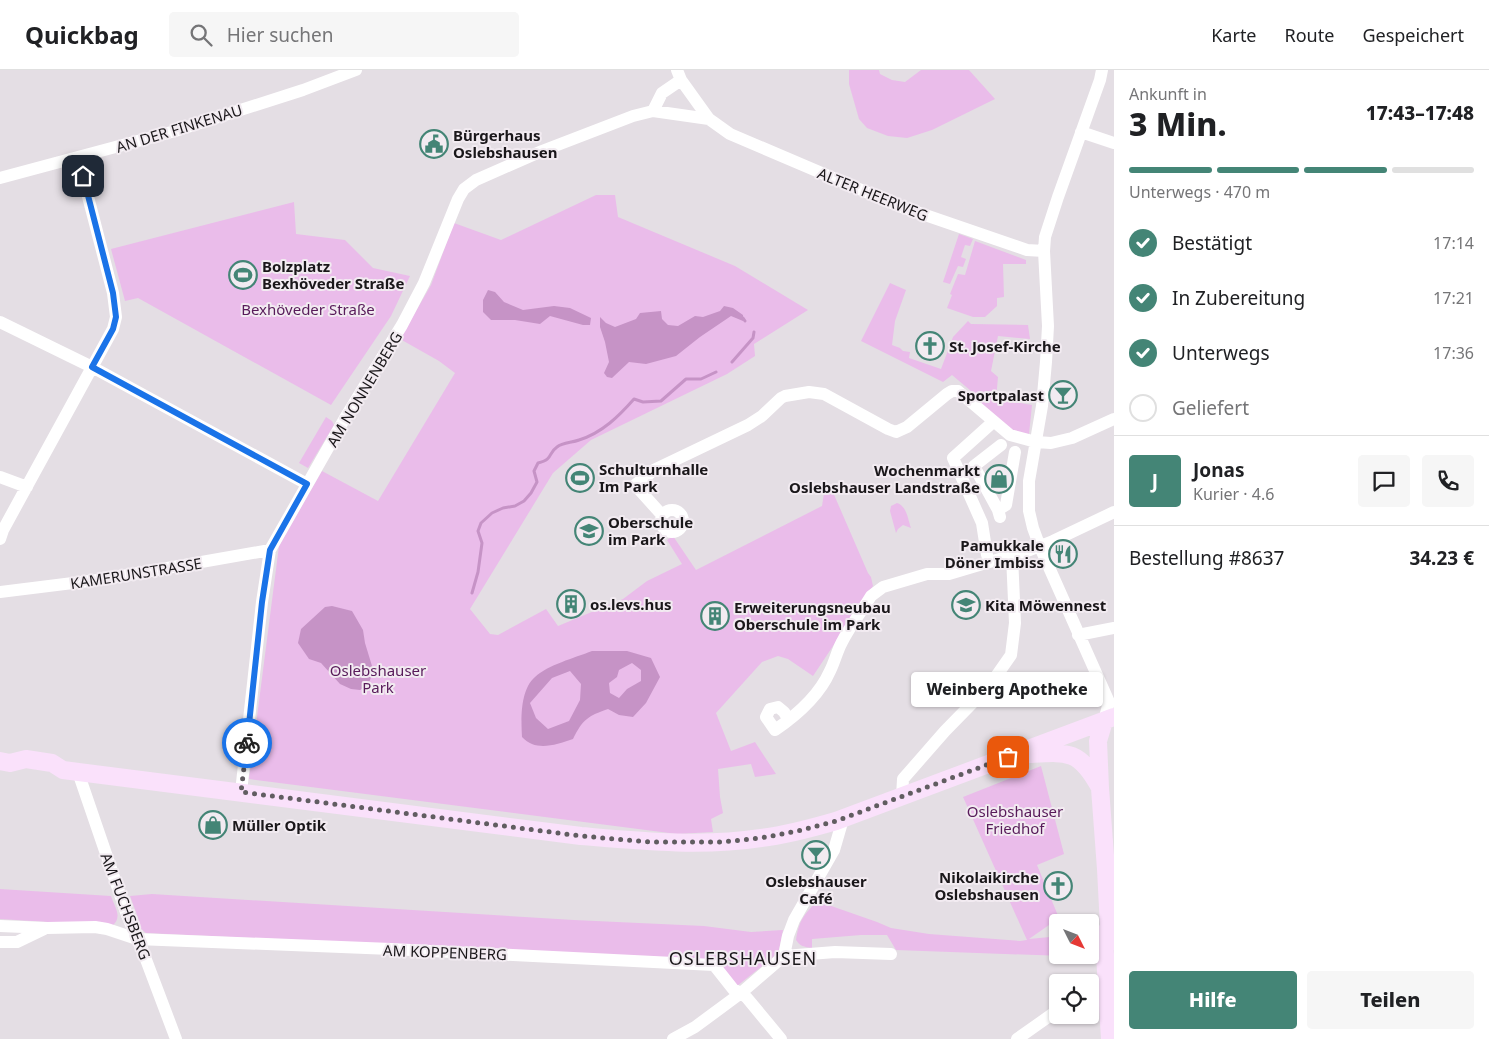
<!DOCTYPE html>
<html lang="de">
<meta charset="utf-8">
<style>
body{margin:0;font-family:"Noto Sans",sans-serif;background:#f6f6f6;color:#202124;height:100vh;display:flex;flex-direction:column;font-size:19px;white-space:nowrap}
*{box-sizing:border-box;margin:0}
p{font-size:16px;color:#757577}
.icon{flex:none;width:28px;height:28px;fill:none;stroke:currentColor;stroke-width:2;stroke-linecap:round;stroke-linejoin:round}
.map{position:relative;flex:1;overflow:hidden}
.details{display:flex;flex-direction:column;background:#fff;width:375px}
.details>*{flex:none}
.needle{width:32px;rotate:132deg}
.buttons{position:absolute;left:1049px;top:844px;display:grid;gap:10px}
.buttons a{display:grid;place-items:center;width:50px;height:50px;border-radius:5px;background:#fff;box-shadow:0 1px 4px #0004;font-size:25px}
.pin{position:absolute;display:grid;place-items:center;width:42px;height:42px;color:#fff;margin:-21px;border-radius:10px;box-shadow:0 2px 8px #0006}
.courier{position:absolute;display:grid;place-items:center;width:50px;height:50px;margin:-25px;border:4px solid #1a73e8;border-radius:50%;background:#fff;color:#222;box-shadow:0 1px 6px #0007}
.bubble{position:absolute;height:35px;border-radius:5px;background:#fff;box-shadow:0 1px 4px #0004;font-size:16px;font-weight:800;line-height:35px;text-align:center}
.headline em{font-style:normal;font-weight:800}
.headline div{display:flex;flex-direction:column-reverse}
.headline{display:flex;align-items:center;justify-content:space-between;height:85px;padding:0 15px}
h1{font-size:32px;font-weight:800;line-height:38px}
.bar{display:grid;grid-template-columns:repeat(4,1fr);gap:8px 5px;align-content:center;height:60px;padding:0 15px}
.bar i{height:6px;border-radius:4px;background:#e0e0e0}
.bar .selected{background:#448576}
.bar p{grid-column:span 4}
.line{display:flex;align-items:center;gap:12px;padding:0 15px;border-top:1px solid #e0e0e0}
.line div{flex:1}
.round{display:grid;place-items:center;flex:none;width:52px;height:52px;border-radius:5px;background:#f6f6f6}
ol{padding:0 15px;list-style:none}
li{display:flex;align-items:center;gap:15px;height:55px}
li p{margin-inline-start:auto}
li .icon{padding:5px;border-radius:50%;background:#448576;color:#fff;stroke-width:4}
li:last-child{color:#757577}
li i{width:28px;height:28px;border:2px solid #e0e0e0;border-radius:50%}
.button{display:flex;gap:10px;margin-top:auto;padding:10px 15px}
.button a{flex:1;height:58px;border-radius:5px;background:#448576;color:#fff;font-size:20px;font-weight:800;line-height:58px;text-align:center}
.button a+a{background:#f6f6f6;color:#202124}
header{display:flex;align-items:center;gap:30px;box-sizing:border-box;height:70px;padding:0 25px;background:#fff;border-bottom:1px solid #e0e0e0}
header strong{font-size:24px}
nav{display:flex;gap:28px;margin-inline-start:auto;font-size:18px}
.search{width:350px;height:45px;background:#f6f6f6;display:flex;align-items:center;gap:12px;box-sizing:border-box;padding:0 18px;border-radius:5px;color:#757577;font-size:19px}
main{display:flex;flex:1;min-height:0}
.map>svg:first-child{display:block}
.green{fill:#eabcea}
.water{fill:#c693c6;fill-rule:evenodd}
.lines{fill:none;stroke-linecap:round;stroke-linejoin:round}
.stream{stroke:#c693c6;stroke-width:3}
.street{stroke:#fff;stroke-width:12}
.secondary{stroke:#fae1fb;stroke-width:18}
.done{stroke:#615d61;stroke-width:5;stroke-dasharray:0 9}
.route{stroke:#1a73e8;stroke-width:6}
.labels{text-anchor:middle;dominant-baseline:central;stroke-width:4;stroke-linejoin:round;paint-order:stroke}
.street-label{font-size:15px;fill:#1a171a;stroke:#f2ebf1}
.poi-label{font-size:15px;font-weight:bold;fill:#1a171a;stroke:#f2ebf1;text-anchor:start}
.park-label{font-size:15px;fill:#581b5a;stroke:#f2ebf1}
.quarter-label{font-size:18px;letter-spacing:1px;fill:#1a171a;stroke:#f2ebf1}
</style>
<header>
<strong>Quickbag</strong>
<div class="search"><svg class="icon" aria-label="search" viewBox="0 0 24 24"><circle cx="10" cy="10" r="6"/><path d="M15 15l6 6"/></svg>Hier suchen</div>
<nav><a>Karte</a><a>Route</a><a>Gespeichert</a></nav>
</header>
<main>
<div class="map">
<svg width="1114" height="969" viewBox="0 0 1114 969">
<rect width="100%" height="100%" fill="#e4dee4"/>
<path class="green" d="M849,0H879L880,4L892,10L905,12L921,0H969L995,29L932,60L907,68L888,66L867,58L859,49L849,14Z
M596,125H615L618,147L735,196L808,240L754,274L755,286L727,304L591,370L553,403L470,539L490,564L498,565L546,539L558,556L623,529L647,511L682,494L667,470L673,466L696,500L822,436L824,423L832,420L868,503L871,507L873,516L813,606L788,589L778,586L762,592L716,643L731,681L755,672L776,704L755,707L751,694L718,699L720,727L723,743L711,749L713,762L677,764L249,709L279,476L322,401L378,431L455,303L439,291L400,269L431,215L454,153L501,170Z
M294,132L296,164L345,170L373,198L410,206L391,246L331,335L138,228L125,231L111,179Z
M959,164L973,169L970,176L965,175L961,187L966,189L963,197L958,196L950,214L943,212Z
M975,171L1026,190V194H1003L1004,227L997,228V236L985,247H973L947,238L952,225L950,224L958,204L965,205Z
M890,213L906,220L895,251L892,275L900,278L903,281L910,282L909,288L941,299L953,267L968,251L971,254L1028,255L1030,269L998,266L991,301L998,307L996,329L1032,335L1029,364L1013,363L970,323L971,321L952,305L943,312L966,265L943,312L861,271Z
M326,347L332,351L334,355L308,398L299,393Z
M897,433C907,436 908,450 911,458L903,455L898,459L896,463L890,441L891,436Z
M1041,696L1064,784L1037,795L1059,848L1029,869L1050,867H1057L1058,885H1090V870H1092L1091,887L896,880L887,865H861L812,869V878C804,877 800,876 796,870C799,850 804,845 817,831L877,852L891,858L929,864L1020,871L1027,870L963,727Z
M0,819L111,826C115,838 123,847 112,856L0,849Z
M152,824L574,850L704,856L751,862L783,860L779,880L772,888L737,916L715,890L146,863L138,856L140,853L130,826Z"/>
<path class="water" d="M488,220L495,222L504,232L523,240L554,236L570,238L591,248L590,255H583L550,246L540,254L515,250H491L483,242V230Z
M724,236L733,238L743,245V251L731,246L700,267L676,286L646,294L629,292L612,308L607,307L604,303L609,292L605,272L600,257V247L606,253L615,257L636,249L640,243L661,241L662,249L668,255L678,256L695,246L703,247L720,241Z
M332,536L352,541L363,560L365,573L372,596V605L368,615L360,620L351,619L340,614L321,593L309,589L298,573L301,559L325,537Z
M592,581H627L651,588L660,607L646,633L633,647L619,645L608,639C588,646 583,649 573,669C555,675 536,682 522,667C521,649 520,620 535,607C548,595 574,588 592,581ZM632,593L641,600V611L627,619L619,628L610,623L609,613L617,607L619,600ZM570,601L581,614L580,630L569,651L548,659L536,648L530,633L552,608Z"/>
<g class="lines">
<path class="stream" d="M743,248L745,251
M732,292L753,268L754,262
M472,523L478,502L482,473L478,461L481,453L492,443L503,438L515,436L524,431L531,423L537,412L534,401L538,393C554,389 547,384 557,377C563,372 572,373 579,370C602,363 619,346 634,329L643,332L661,331L686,309H701L716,302"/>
<path class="street" d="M677,0L681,10L709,49
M1102,0L1100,10L1058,127L1045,167L1044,181L1048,256L1046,292L1042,336L1029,411V441L1033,458L1040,477L1109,632L1104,651
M653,41L662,23L681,10
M1081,62L1114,73
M0,108L175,61L303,20L356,0
M0,252L92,297L307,414
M0,407L27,417
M661 451a11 11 0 1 1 22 0a11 11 0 1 1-22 0Z
M998,440L974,396L1001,375
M662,445L635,415L654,400L748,355L762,346L781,328L785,326L809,322L824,324L888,359L896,362L907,357L947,324L952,321H958L1010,365L1036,372L1051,373L1072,368L1114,349
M1000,447L998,440L1006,435L1015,382
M0,469L3,460L113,259L116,247L113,223L78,88
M987,485L982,453L953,388L993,352
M0,522L105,509L270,480
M1078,565L1114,558
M789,650L784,642L778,637L770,639L766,647L775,660C797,645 819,626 830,601C835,591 837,581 842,572C850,556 862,541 871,526L883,517L927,504H949L1030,480L1053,471L1114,442
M78,702L127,845L137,869L142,879L176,969
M241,722L262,532L270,480L345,348L402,255L424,213L458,129L464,119L476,110L542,81L633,46L653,41L709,49L730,64L899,136L1027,180L1044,181
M902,727L903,709L945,661L990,615L1011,585L1015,553L1012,486
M0,856L47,858L95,857L107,859L137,869L391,879L714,895L733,919L741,923L747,928L781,969
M0,872H17L44,859
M784,886L835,882L891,884
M1090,929L1114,927
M673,969L695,957L741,923L784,886L788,866L794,850L834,780L843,749
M1017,969L1058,940"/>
<path class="secondary" d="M1104,651L1098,671L1100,718L1106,799L1109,857L1114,871
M1028,683L1030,684C1068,682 1079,680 1099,716
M0,691L10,693L26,689L52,693L63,700L581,766C641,771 702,777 761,768C787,765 812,758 836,751L1114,647
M1108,858L1104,868L1110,969"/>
</g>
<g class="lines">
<path class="done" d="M247,673L241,722L581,766L649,772H722L761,768L802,760L836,751L1008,687"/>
<path class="route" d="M83,106L113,223L116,247L113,259L92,297L307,414L270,480L262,532L247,673"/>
</g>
<defs>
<symbol id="civic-ring" viewBox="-11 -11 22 22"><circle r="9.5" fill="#f2ebf1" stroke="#448576" stroke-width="1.5"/><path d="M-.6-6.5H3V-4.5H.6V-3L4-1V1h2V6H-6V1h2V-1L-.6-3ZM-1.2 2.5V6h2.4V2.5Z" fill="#448576"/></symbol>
<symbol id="stadium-ring" viewBox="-11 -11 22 22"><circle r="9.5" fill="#f2ebf1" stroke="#448576" stroke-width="1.5"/><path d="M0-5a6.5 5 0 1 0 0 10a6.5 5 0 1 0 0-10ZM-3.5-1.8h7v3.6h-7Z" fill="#448576"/></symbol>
<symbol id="church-ring" viewBox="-11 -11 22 22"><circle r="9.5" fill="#f2ebf1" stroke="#448576" stroke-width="1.5"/><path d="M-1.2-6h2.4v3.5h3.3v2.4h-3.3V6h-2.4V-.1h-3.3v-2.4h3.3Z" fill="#448576"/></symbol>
<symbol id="bar-ring" viewBox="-11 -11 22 22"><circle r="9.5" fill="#f2ebf1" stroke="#448576" stroke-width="1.5"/><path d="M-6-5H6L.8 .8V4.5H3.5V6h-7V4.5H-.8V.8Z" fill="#448576"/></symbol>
<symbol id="shop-ring" viewBox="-11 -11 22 22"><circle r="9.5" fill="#f2ebf1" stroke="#448576" stroke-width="1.5"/><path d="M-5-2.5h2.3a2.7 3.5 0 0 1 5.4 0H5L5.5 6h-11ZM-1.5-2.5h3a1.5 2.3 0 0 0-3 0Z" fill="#448576"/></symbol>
<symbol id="school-ring" viewBox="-11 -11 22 22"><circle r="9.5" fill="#f2ebf1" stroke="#448576" stroke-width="1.5"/><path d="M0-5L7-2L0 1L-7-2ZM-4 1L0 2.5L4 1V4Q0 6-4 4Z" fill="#448576"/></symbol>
<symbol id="restaurant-ring" viewBox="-11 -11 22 22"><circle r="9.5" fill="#f2ebf1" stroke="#448576" stroke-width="1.5"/><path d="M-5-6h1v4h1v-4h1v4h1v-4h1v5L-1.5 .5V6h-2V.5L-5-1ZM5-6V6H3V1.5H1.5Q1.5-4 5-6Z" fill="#448576"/></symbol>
<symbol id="building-ring" viewBox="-11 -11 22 22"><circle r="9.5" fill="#f2ebf1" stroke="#448576" stroke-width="1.5"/><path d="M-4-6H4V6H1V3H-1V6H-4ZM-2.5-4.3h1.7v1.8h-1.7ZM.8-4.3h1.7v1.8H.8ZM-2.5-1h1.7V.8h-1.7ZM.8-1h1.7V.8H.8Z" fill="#448576"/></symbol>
</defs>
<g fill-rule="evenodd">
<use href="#civic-ring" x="418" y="58" width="32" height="32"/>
<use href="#stadium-ring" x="227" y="189" width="32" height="32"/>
<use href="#church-ring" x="914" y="260" width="32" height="32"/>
<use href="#bar-ring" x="1047" y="309" width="32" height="32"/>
<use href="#stadium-ring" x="564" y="392" width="32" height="32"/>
<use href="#shop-ring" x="983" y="393" width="32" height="32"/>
<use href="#school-ring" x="573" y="445" width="32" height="32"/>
<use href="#restaurant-ring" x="1047" y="468" width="32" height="32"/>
<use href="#building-ring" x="555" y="518" width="32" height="32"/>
<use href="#school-ring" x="950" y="519" width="32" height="32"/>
<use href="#building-ring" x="699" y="530" width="32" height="32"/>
<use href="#shop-ring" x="197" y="739" width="32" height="32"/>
<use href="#bar-ring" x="800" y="769" width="32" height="32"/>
<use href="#church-ring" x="1042" y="800" width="32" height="32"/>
</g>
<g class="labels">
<g class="street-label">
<text transform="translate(179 58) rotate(-17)">AN DER FINKENAU</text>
<text transform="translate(873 124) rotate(22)">ALTER HEERWEG</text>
<text transform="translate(364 319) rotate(-59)">AM NONNENBERG</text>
<text transform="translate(136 503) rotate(-9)">KAMERUNSTRASSE</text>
<text transform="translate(126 836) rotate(69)">AM FUCHSBERG</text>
<text transform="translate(445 882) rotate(2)">AM KOPPENBERG</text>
</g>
<g class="poi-label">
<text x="453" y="65">Bürgerhaus<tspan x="453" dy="17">Oslebshausen</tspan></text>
<text x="262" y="196">Bolzplatz<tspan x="262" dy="17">Bexhöveder Straße</tspan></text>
<text x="949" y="276">St. Josef-Kirche</text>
<text x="1044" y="325" text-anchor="end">Sportpalast</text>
<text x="599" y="399">Schulturnhalle<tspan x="599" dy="17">Im Park</tspan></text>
<text x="980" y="400" text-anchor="end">Wochenmarkt<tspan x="980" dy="17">Oslebshauser Landstraße</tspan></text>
<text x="608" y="452">Oberschule<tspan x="608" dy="17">im Park</tspan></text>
<text x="1044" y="475" text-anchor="end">Pamukkale<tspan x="1044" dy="17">Döner Imbiss</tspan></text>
<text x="590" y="534">os.levs.hus</text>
<text x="985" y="535">Kita Möwennest</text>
<text x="734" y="537">Erweiterungsneubau<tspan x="734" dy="17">Oberschule im Park</tspan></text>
<text x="232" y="755">Müller Optik</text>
<text x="1039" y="807" text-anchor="end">Nikolaikirche<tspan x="1039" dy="17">Oslebshausen</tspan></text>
<text x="816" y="811" text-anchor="middle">Oslebshauser<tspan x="816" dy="17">Café</tspan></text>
</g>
<g class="park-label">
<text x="308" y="239">Bexhöveder Straße</text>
<text x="378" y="600">Oslebshauser<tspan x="378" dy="17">Park</tspan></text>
<text x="1015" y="741">Oslebshauser<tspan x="1015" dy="17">Friedhof</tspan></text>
</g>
<g class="quarter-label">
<text x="743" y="888">OSLEBSHAUSEN</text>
</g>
</g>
</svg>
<div class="buttons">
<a><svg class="needle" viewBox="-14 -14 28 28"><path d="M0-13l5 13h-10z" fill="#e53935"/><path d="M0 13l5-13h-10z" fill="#757577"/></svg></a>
<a><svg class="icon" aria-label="locate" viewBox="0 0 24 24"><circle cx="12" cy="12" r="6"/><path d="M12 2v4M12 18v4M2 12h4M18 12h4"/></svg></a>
</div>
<div class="pin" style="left:1008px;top:687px;background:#ea580c"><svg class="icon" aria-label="bag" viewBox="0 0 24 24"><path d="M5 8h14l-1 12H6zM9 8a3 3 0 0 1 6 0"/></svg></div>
<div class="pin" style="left:83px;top:106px;background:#1f2937"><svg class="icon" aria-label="home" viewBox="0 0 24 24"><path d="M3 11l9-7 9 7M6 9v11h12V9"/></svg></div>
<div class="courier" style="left:247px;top:673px"><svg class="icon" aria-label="bike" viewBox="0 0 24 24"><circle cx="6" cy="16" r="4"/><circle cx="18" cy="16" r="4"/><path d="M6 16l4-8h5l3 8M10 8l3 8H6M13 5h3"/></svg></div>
<div class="bubble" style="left:911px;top:602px;width:192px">Weinberg Apotheke</div>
</div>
<section class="details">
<div class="headline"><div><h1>3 Min.</h1><p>Ankunft in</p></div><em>17:43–17:48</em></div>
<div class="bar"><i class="selected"></i><i class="selected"></i><i class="selected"></i><i></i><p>Unterwegs · 470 m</p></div>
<ol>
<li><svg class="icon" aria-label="check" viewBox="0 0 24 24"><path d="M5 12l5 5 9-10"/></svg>Bestätigt<p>17:14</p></li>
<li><svg class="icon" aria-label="check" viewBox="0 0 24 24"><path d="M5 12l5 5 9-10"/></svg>In Zubereitung<p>17:21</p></li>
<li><svg class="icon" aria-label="check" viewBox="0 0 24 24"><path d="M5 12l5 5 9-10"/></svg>Unterwegs<p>17:36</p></li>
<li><i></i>Geliefert</li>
</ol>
<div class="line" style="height:90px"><b class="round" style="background:#448576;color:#fff">J</b><div><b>Jonas</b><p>Kurier · 4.6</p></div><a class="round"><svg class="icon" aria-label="chat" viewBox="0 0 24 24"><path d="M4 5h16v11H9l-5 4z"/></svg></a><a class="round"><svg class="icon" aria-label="phone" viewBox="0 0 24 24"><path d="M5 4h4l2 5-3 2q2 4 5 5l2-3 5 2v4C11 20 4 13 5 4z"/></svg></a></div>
<div class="line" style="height:65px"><div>Bestellung #8637</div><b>34.23 €</b></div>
<div class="button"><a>Hilfe</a><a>Teilen</a></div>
</section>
</main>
